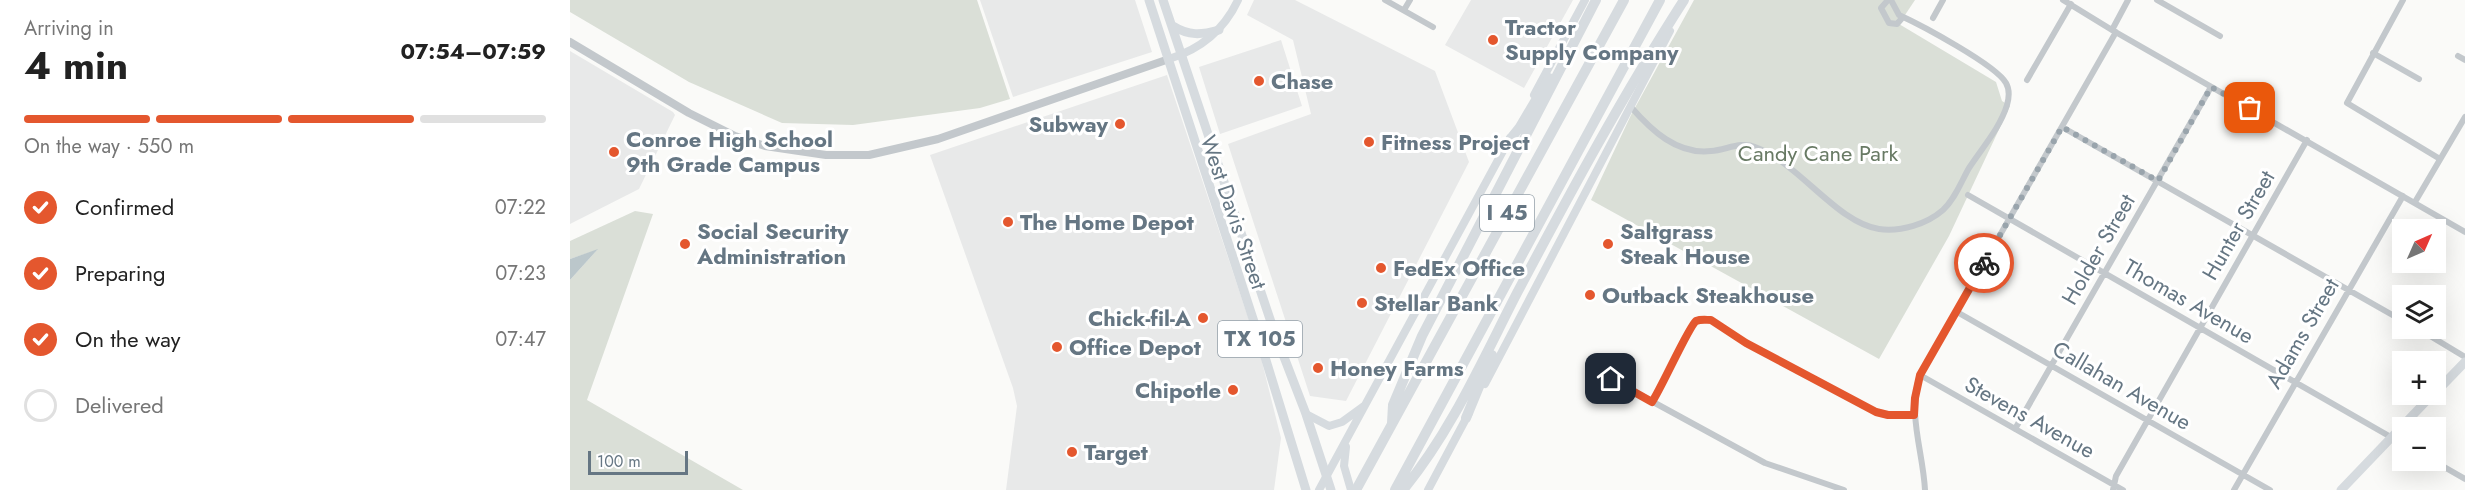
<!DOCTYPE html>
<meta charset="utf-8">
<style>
body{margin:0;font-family:Jost,sans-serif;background:#f6f6f6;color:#222;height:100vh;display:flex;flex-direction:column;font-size:22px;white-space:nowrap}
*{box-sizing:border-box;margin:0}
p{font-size:20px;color:#767676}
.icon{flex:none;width:33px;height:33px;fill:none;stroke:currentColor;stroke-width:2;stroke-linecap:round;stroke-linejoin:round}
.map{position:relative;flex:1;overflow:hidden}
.drawer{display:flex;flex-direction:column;background:#fff;width:570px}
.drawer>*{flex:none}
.needle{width:39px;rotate:45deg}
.buttons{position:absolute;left:1822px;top:219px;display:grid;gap:12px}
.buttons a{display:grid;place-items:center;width:54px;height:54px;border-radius:0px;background:#fff;box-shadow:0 6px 24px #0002;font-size:30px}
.scale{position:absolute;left:18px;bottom:15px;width:100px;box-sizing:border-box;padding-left:6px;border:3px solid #657683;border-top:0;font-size:16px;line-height:21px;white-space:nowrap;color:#657683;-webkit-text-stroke:4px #fff;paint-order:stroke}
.pin{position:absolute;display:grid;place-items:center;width:51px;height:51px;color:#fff;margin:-26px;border-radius:12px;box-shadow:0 3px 9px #0006}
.courier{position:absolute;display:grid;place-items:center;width:60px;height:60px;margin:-30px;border:4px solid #e4572e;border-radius:50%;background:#fff;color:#222;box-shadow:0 2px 8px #0007}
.summary em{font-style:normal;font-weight:700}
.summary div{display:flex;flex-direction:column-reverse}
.summary{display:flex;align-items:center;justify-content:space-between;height:102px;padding:0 24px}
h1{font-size:39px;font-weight:700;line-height:45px}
.bar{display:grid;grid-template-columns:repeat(4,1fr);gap:9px 6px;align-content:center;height:72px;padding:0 24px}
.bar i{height:8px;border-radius:4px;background:#e0e0e0}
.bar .current{background:#e4572e}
.bar p{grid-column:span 4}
ol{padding:0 24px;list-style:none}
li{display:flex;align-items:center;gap:18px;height:66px}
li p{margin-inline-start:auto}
li .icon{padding:6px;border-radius:50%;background:#e4572e;color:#fff;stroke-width:4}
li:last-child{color:#767676}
li i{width:33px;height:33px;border:3px solid #e0e0e0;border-radius:50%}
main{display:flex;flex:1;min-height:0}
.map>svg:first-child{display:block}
.built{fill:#e8e9e9}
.green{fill:#dadfd7}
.water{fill:#bbc7cb}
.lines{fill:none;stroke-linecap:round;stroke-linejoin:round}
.minor{stroke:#c3c8cc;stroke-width:6}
.tertiary{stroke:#c3c8cc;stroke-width:8}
.secondary{stroke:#d6dbdf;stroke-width:8}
.primary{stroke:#d6dbdf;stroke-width:9}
.motorway{stroke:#d6dbdf;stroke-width:10}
.done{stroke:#99a4ac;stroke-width:6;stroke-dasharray:0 10.8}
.route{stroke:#e4572e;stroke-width:8}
.poi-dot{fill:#e4572e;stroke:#fff;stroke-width:2}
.labels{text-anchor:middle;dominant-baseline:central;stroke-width:6;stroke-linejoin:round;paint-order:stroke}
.shield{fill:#fff;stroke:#939fa8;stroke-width:1.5}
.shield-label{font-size:21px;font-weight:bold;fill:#657683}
.poi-label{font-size:22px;font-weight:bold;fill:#657683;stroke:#fff;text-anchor:start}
.park-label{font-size:22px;fill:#687a64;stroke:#fff}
.street-label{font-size:22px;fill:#657683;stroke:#fff}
</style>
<main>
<section class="drawer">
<div class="summary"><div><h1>4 min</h1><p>Arriving in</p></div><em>07:54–07:59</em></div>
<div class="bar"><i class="current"></i><i class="current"></i><i class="current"></i><i></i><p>On the way · 550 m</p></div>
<ol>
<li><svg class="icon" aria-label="check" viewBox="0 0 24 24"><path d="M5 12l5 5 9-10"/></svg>Confirmed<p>07:22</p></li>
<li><svg class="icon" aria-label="check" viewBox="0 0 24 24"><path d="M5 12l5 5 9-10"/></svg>Preparing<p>07:23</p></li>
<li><svg class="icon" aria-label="check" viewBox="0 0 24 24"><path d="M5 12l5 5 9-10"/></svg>On the way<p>07:47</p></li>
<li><i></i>Delivered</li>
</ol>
</section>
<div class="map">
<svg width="1895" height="490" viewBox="0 0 1895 490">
<rect width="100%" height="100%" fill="#fafaf8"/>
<path class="built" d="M410,0H565L582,52L443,97Z
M684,0H725L865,71L899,162L776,401L740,396L658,144L741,114L723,40L677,15Z
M901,0H1003L954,88L875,45Z
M711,40L732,106L650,134L629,67Z
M0,51L103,112L105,115L69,189L0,224Z
M597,75L689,350L711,438L704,490H436L447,406L443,388L360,155Z"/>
<path class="green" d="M0,0H407L440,99L410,108L283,125L212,123L119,82L0,12Z
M1124,0H1345L1329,24L1426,82L1432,101L1440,106L1379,236L1309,359L1021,200L1061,115Z
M65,211L83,214L17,400L173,490H0V280L27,250L0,259V241Z"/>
<path class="water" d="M28,249L0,280V259Z"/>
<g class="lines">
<path class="minor" d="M815,0L863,27
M1318,0L1311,8L1319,23L1327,24L1333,17
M1493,0L1542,30L1895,232
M1587,0L1650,36
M1833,0L1777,103L1870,159
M834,10L840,0
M1363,18L1373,0
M1542,30L1558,0
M1803,53L1849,79
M1888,56L1895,60
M1457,80L1501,4
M1061,107C1081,130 1107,155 1141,151C1156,150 1171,141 1185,147C1229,163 1267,223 1309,229C1331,232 1357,224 1373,210C1385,199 1391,182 1399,168C1412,148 1430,128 1437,105C1439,98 1440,90 1436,83C1426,65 1351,25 1329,15L1321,0
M1492,127L1833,321
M1398,195L1833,444
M1845,202L1895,117
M1387,312L1700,490
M1847,328L1895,357
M1350,375L1553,490
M1041,379L1195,463L1274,490
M1082,402C1091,388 1119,326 1126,321C1131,319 1136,320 1141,320L1176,343L1306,412L1318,415H1344
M1445,429L1641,87
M1862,460L1895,479
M1355,490C1353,451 1337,414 1350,375L1546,32
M1543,490L1546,476L1737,140
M1664,490L1833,196"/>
<path class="tertiary" d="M0,42L119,113L165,136L195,146L256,155H299L368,139L599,59"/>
<path class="secondary" d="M599,59C631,49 654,30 668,0
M964,95L1015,0
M915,384L1100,31
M736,414L759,426L772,422L794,406
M776,447L774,466L781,490
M749,490L940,138
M858,490L899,413"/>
<path class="primary" d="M579,0L686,328L736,490
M593,0L704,331L736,414L761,490
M603,26C619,36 631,35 649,30
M1866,392L1895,362
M1771,490L1863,394"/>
<path class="motorway" d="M938,142L950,127L979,78
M896,418L922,355
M822,423L823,405L852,336L1026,0
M786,490L1054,0
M825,490L1090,0
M833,490C881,432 913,359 947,293C1000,193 1053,95 1114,0"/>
</g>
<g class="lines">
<path class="done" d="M1414,263L1492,127L1588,181L1641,87L1680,108"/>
<path class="route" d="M1041,379L1082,402C1091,389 1119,326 1126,321C1131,319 1136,320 1141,320L1176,343L1306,412L1318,415H1344L1345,398L1350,375L1414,263"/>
</g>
<g class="poi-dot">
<circle cx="923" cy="40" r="6"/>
<circle cx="689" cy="81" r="6"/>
<circle cx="550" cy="124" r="6"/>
<circle cx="799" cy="142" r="6"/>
<circle cx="44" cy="152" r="6"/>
<circle cx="438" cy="222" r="6"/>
<circle cx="115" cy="244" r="6"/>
<circle cx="1038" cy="244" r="6"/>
<circle cx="811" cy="268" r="6"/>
<circle cx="1020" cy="295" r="6"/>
<circle cx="792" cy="303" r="6"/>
<circle cx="633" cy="318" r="6"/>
<circle cx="487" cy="347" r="6"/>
<circle cx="748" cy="368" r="6"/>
<circle cx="663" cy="390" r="6"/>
<circle cx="502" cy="452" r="6"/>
</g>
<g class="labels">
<g class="shield">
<rect x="910" y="195" width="54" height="36" rx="4.5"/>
<rect x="648" y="321" width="84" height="36" rx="4.5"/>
</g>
<g class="shield-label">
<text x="937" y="213">I 45</text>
<text x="690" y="339">TX 105</text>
</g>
<g class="poi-label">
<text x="935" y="27">Tractor<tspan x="935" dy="25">Supply Company</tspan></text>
<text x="701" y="81">Chase</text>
<text x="538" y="124" text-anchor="end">Subway</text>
<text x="56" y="139">Conroe High School<tspan x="56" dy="25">9th Grade Campus</tspan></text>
<text x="811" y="142">Fitness Project</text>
<text x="450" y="222">The Home Depot</text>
<text x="127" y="231">Social Security<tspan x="127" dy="25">Administration</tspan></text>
<text x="1050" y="231">Saltgrass<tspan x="1050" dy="25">Steak House</tspan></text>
<text x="823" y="268">FedEx Office</text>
<text x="1032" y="295">Outback Steakhouse</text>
<text x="804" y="303">Stellar Bank</text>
<text x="621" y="318" text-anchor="end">Chick-fil-A</text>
<text x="499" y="347">Office Depot</text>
<text x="760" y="368">Honey Farms</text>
<text x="651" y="390" text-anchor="end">Chipotle</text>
<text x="514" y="452">Target</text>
</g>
<g class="park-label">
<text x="1248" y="153">Candy Cane Park</text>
</g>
<g class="street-label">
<text transform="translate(664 212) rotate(71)">West Davis Street</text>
<text transform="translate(1668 225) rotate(-60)">Hunter Street</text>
<text transform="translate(1528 249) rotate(-60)">Holder Street</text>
<text transform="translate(1619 301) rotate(30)">Thomas Avenue</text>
<text transform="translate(1732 333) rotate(-60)">Adams Street</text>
<text transform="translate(1552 385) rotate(30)">Callahan Avenue</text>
<text transform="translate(1460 417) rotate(29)">Stevens Avenue</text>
</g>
</g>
</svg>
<div class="buttons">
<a><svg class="needle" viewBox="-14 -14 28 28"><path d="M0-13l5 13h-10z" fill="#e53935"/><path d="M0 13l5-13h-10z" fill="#767676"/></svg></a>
<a><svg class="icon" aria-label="layers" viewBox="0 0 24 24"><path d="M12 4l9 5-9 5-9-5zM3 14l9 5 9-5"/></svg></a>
<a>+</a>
<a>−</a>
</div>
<div class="scale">100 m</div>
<div class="pin" style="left:1680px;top:108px;background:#ea580c"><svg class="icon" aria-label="bag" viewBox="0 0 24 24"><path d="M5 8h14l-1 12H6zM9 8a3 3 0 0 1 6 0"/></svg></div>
<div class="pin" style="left:1041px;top:379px;background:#1f2937"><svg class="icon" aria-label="home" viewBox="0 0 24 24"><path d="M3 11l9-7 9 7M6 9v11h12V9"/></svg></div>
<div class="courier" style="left:1414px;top:263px"><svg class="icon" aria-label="bike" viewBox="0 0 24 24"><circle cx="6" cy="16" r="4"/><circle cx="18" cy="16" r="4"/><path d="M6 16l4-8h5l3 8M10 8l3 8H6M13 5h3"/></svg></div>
</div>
</main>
